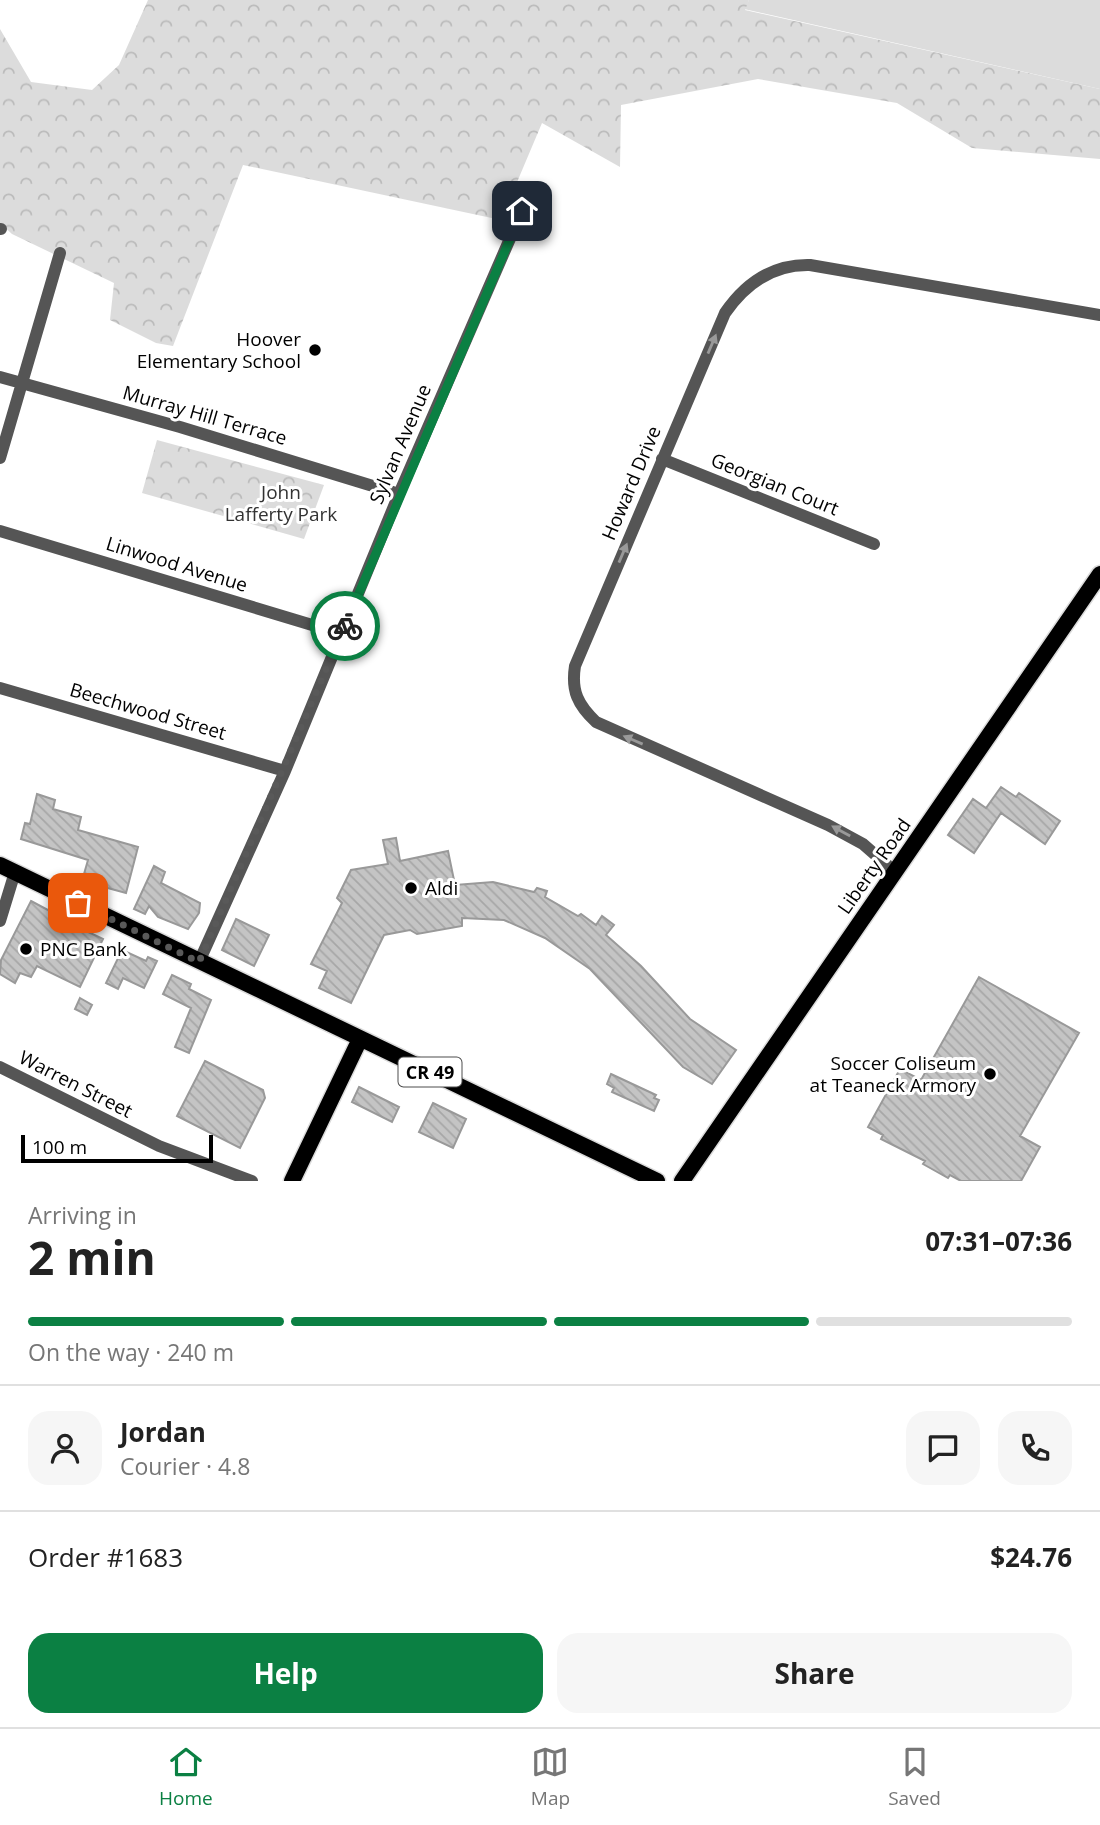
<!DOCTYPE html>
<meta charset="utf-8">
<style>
body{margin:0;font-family:"Open Sans",sans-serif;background:#f6f6f6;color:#222;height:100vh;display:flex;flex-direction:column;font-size:26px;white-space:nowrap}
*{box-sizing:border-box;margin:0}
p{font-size:23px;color:#767676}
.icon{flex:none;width:38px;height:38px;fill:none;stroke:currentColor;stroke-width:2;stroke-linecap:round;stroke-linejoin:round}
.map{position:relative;height:1181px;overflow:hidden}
.drawer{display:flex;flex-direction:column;background:#fff;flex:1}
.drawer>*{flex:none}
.scale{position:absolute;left:21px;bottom:18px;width:192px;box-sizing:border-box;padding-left:7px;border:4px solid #000;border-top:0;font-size:19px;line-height:24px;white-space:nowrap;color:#000;-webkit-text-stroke:5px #fff;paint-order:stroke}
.pin{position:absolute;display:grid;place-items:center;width:60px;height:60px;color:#fff;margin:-30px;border-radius:14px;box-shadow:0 4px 10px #0006}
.courier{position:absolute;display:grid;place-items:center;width:70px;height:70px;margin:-35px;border:5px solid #0b8043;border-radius:50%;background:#fff;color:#222;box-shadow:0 2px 9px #0007}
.headline em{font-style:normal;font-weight:700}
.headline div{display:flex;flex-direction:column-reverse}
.headline{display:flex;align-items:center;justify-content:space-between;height:119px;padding:0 28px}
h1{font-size:46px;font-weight:700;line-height:52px}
.bar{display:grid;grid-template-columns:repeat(4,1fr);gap:10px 7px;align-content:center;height:84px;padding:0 28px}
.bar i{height:9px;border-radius:5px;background:#e0e0e0}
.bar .on{background:#0b8043}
.bar p{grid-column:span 4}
.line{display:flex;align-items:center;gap:18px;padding:0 28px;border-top:2px solid #e0e0e0}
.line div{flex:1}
.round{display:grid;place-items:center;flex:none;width:74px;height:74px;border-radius:21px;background:#f6f6f6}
.primary-button{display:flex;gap:14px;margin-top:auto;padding:14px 28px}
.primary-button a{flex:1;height:80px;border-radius:21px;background:#0b8043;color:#fff;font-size:28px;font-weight:700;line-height:80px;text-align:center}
.primary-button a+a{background:#f6f6f6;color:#222}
.tabs{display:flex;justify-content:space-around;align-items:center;height:98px;border-top:2px solid #e0e0e0;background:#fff;font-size:19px;color:#767676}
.tabs a{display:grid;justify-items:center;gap:4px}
.tabs .on{color:#0b8043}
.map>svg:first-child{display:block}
.grass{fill:#dcdcdc}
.forest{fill:url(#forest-crowns)}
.building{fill:url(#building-back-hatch);stroke:#999;stroke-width:2}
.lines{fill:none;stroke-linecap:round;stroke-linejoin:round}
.major-casing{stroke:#dbdbdb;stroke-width:19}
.minor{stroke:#555;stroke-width:12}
.major{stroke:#000;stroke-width:16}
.oneway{fill:#999}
.done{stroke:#595959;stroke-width:7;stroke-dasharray:0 12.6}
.route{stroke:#0b8043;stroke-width:9}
.poi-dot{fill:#000;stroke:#fff;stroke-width:2.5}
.labels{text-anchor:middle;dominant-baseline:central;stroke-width:6;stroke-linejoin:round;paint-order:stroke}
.shield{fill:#fff;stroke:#4c4c4c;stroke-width:2}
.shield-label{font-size:18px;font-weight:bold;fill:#000}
.poi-label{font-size:19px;fill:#000;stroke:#fff;text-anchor:end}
.street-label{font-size:19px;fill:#000;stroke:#fff}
.park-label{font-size:19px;fill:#333;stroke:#fff}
</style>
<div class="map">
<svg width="1100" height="1181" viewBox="0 0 1100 1181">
<defs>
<pattern id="forest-crowns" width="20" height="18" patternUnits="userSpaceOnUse" patternTransform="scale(1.75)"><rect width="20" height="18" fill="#dcdcdc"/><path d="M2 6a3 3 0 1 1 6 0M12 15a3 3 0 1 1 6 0" fill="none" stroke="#bbb"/></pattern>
<pattern id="building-back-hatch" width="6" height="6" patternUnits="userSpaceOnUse" patternTransform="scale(1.75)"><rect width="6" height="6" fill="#c4c4c4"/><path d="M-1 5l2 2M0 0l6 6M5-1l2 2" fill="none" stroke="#a7a7a7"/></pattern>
</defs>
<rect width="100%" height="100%" fill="#fff"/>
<path class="grass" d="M749,0H1100V89L744,9Z"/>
<path class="forest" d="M148,0H749L745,10L1100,89V159L972,148L897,103L758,79L621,105L620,167L542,123L501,220L243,165L173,346L156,343L110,320L114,283L12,234L0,223V29L31,82L92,90L119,65Z
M157,440L324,485L304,539L142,493Z"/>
<path class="building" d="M1001,787L1016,797L1019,793L1060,821L1045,844L1001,813L974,853L948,835L973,799L986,808Z
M37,794L55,800L53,809L81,817L78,830L138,847L126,893L82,881L88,860L21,839L25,823L30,824Z
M396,838L400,861L448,851L455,885L493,882L534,892L537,888L547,891L545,897L578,916L581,914L596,925L602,916L614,925L606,935L641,966L690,1019L736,1050L712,1084L683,1067L590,969L545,938L504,920L462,918V926L417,934L410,930L384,935L351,1003L319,988L327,971L311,964L342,903L337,898L351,870L388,864L383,840Z
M154,866L165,872L161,883L200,903L199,913L188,929L158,917L149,906L145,914L134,909Z
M31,901L74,924L76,921L86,926L84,930L103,939L80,987L37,966L31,977L20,973L15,983L0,974L1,960Z
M236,919L269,935L254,966L222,950Z
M122,950L146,961L148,957L157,961L144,988L123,978L118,989L106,983Z
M172,975L191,984L189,989L211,1000L189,1053L175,1047L191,1008L163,994Z
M979,977L1079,1033L1020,1136L1040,1147L1021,1181H961L950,1175L948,1178L923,1164L925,1161L881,1139L883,1135L868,1127L900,1069L921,1080Z
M80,998L92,1005L87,1015L75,1009Z
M205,1061L263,1090L265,1098L240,1148L177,1116Z
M611,1074L656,1095L654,1098L659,1100L654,1111L612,1092L614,1088L607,1084Z
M359,1087L399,1107L392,1122L352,1102Z
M433,1103L466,1119L453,1148L419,1132Z"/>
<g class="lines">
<defs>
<path id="major" d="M0,865L657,1181
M292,1181L360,1039
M682,1181L1100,574"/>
</defs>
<use href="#major" class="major-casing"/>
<path class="minor" d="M0,229H1
M0,377L180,427L399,494
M0,458L60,253
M662,459L874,544
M0,531L342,634
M0,688L285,771
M895,872L863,844L828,825L596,722C578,705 571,691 575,666L725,313C745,284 772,264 810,265L1100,315
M0,921L15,872
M199,962L285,771L399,494L522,211
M0,1067L159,1146L252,1181"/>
<use href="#major" class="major"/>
</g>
<defs><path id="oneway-solid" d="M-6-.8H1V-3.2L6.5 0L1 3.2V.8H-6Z" transform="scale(1.75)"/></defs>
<g class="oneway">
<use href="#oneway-solid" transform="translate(712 344) rotate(-67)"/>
<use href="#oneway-solid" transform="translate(623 553) rotate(-67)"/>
<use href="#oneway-solid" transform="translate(633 740) rotate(-157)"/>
<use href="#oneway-solid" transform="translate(841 831) rotate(-151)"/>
</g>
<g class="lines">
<path class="done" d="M78,903L199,962L345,626"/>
<path class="route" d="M345,626L522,211"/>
</g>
<g class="poi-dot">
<circle cx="315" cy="350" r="7"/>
<circle cx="411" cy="888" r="7"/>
<circle cx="26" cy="949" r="7"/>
<circle cx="990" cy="1074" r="7"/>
</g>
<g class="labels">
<rect class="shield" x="398.5" y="1057.5" width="63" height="29" rx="5"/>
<g class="shield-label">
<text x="430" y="1072">CR 49</text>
</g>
<g class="poi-label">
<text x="301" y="339">Hoover<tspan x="301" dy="22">Elementary School</tspan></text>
<text x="425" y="888" text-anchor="start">Aldi</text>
<text x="40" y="949" text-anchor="start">PNC Bank</text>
<text x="976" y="1063">Soccer Coliseum<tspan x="976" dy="22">at Teaneck Armory</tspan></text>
</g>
<g class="street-label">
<text transform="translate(205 415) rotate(16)">Murray Hill Terrace</text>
<text transform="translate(400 444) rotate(-67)">Sylvan Avenue</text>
<text transform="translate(631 483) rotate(-67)">Howard Drive</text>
<text transform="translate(775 484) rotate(22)">Georgian Court</text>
<text transform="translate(177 564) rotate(17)">Linwood Avenue</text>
<text transform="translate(148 711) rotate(16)">Beechwood Street</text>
<text transform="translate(874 866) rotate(-55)">Liberty Road</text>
<text transform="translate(76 1084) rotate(27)">Warren Street</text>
</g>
<g class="park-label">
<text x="281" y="492">John<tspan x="281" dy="22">Lafferty Park</tspan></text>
</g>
</g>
</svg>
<div class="scale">100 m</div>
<div class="pin" style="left:78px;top:903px;background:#ea580c"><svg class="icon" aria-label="bag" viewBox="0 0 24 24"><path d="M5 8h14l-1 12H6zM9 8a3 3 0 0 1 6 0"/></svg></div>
<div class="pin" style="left:522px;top:211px;background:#1f2937"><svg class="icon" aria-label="home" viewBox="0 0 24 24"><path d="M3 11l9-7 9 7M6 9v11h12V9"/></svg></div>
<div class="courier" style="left:345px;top:626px"><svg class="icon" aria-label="bike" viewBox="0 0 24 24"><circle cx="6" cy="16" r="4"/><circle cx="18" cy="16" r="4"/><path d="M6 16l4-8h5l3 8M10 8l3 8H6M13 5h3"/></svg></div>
</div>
<section class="drawer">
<div class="headline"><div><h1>2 min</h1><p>Arriving in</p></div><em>07:31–07:36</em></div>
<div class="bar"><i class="on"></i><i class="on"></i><i class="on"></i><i></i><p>On the way · 240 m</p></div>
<div class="line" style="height:126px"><a class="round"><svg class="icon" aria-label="person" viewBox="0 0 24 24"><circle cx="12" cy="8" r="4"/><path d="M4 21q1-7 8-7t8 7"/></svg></a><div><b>Jordan</b><p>Courier · 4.8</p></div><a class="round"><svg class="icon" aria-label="chat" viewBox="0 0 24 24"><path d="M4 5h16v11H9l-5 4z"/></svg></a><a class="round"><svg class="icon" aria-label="phone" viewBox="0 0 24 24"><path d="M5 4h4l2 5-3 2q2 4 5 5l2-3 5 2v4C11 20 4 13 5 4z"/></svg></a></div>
<div class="line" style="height:91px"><div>Order #1683</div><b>$24.76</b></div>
<div class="primary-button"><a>Help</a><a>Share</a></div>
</section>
<nav class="tabs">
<a class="on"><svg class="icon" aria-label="home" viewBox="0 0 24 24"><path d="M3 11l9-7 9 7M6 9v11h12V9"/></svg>Home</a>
<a><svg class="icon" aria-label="map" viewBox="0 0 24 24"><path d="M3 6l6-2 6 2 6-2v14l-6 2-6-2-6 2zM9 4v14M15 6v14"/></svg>Map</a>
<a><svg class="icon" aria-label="saved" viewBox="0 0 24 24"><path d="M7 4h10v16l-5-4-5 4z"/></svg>Saved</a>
</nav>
